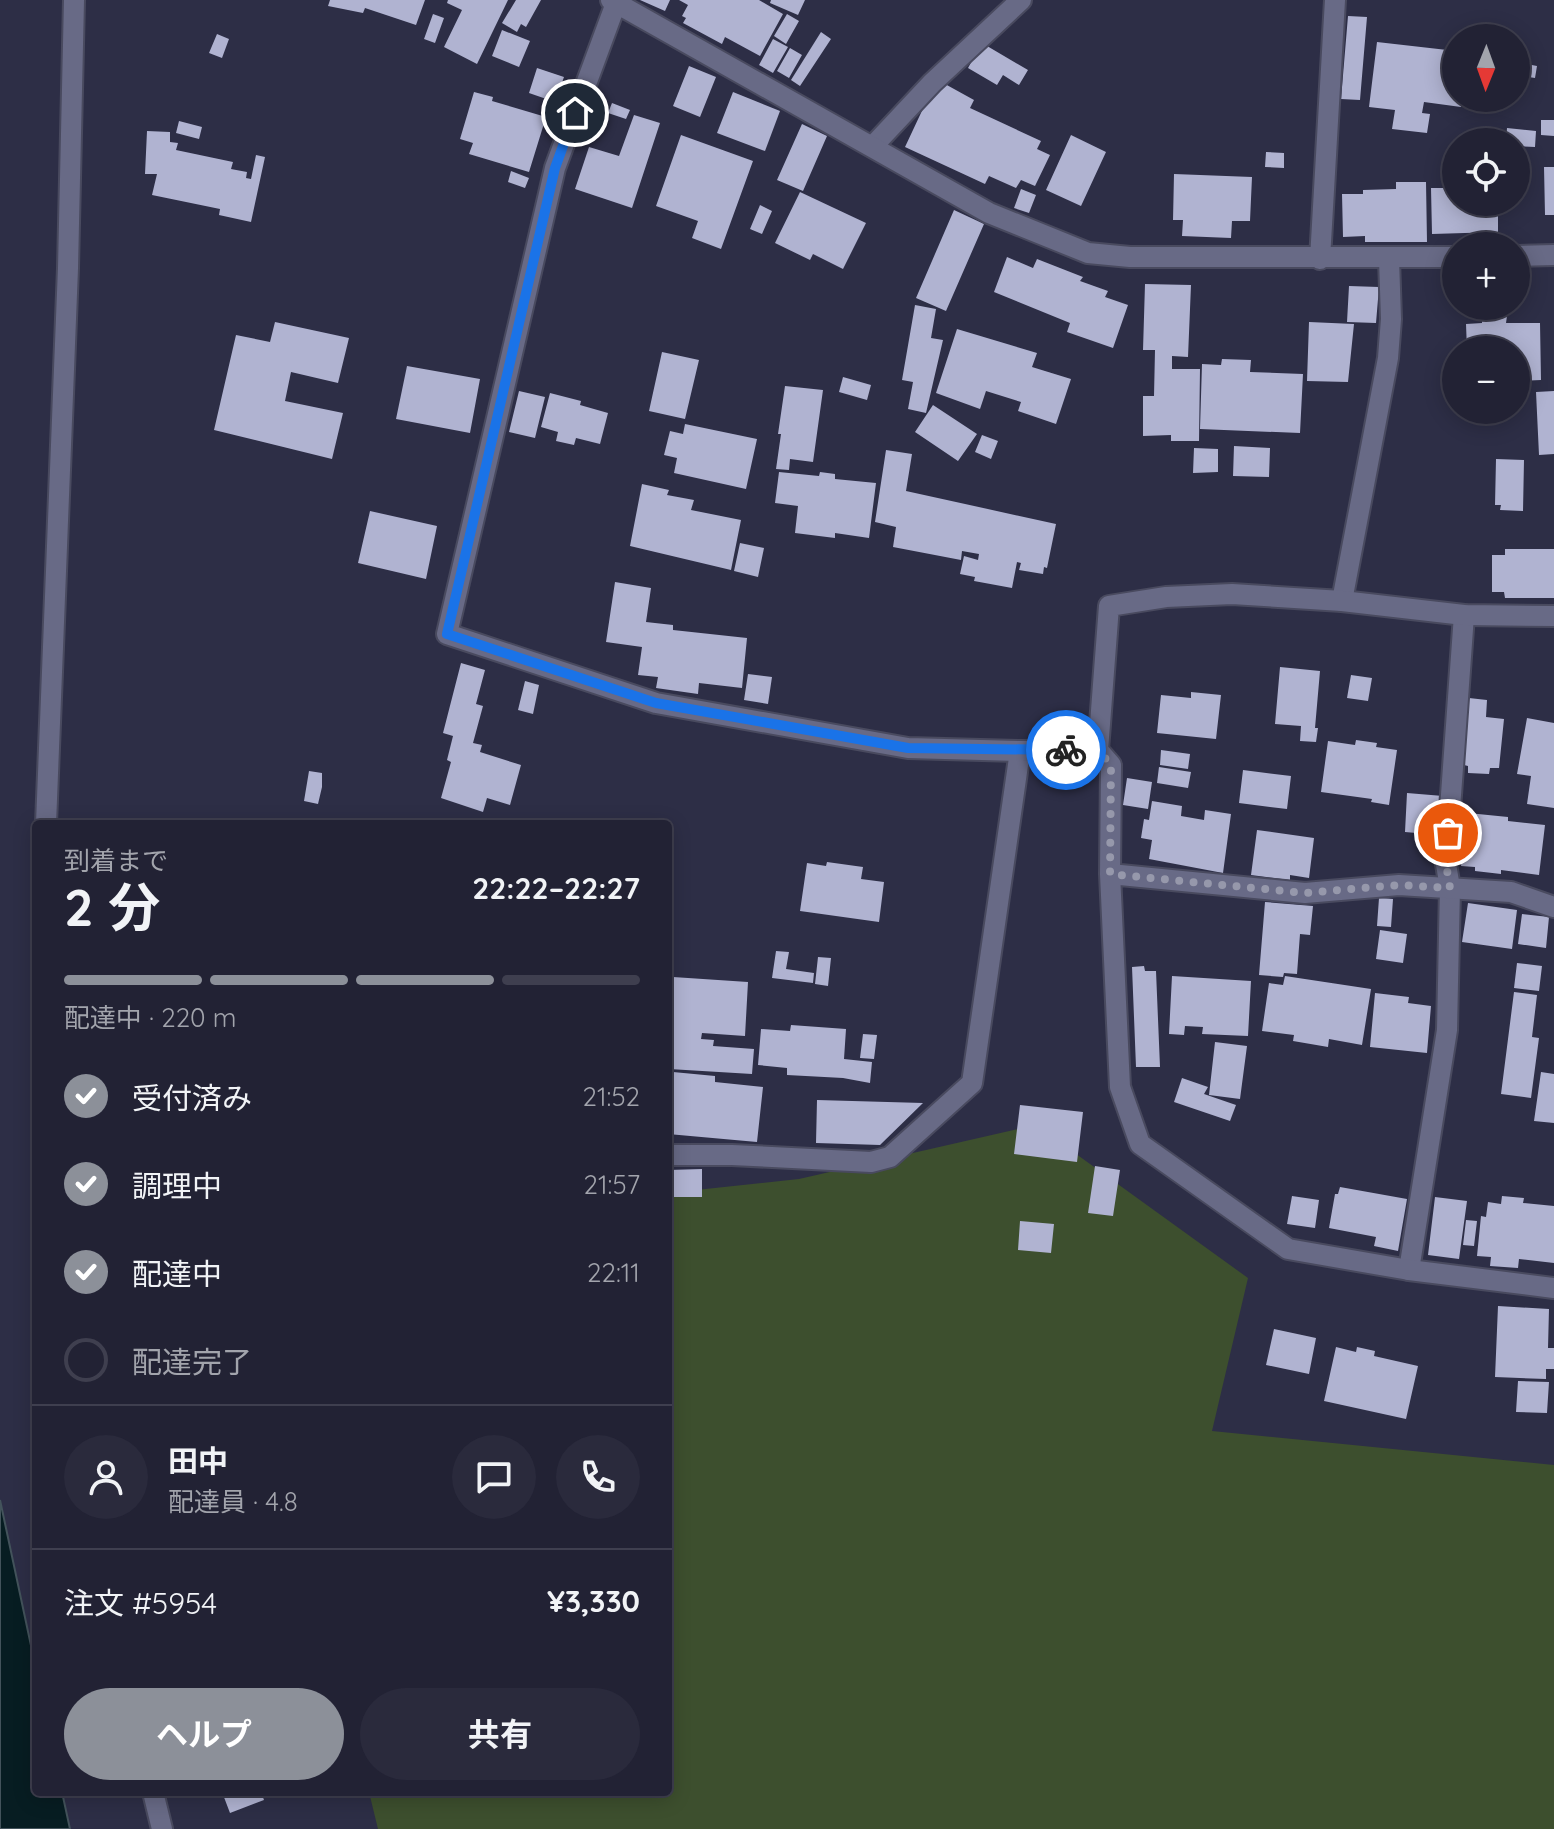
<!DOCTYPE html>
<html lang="ja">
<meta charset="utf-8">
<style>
body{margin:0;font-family:Quicksand,"Noto Sans JP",sans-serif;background:#2a2a3c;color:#f1f3f6;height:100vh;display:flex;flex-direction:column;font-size:30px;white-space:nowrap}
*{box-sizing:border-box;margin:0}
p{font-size:26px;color:#a2a4ac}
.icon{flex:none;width:44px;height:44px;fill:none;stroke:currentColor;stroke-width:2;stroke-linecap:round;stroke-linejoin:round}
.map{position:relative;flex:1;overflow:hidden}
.side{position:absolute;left:32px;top:820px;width:640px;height:976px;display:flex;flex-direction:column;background:#222234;border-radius:8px;box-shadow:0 4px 20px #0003,0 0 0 2px #3f3f4f}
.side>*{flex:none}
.needle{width:52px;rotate:181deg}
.controls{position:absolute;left:1442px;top:24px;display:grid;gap:16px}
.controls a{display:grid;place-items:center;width:88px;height:88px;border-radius:50%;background:#222234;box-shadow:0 4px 20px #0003,0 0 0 2px #3f3f4f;font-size:40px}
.pin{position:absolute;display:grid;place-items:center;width:68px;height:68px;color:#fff;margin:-34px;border:4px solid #fff;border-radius:50%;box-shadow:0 2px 8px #0007}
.courier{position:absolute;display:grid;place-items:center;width:80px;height:80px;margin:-40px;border:6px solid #1a73e8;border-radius:50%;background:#fff;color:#222;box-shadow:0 2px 10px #0007}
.summary em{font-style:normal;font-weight:700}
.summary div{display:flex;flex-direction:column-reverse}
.summary{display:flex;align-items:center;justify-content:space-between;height:136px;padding:0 32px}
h1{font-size:52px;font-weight:700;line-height:60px}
.bar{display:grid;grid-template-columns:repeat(4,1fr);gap:12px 8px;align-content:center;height:96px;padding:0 32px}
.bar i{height:10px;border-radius:6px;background:#3f3f4f}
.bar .active{background:#8c9099}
.bar p{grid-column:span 4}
.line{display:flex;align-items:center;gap:20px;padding:0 32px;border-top:2px solid #3f3f4f}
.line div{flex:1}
.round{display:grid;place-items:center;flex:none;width:84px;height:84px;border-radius:42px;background:#2a2a3c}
ol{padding:0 32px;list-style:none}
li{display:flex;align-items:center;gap:24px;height:88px}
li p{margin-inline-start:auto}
li .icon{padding:8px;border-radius:50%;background:#8c9099;color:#fff;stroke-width:4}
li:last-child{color:#a2a4ac}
li i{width:44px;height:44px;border:4px solid #3f3f4f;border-radius:50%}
.action{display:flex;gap:16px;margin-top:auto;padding:16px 32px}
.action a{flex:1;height:92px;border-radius:48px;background:#8c9099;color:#fff;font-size:32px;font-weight:700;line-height:92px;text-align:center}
.action a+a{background:#2a2a3c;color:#f1f3f6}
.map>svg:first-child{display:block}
.green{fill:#3d4f2e}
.water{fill:#071d22;stroke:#43535b;stroke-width:2}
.building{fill:#b0b3d1}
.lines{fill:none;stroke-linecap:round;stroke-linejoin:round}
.service-casing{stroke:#494a5f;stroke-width:24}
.minor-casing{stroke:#494a5f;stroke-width:24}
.tertiary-casing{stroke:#494a5f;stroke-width:24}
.service{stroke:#686a86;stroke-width:20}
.minor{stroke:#686a86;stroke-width:20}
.tertiary{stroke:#686a86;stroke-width:20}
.done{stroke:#9698ab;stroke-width:8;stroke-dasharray:0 14.4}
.route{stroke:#1a73e8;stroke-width:10}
</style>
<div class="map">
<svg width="1554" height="1829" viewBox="0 0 1554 1829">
<rect width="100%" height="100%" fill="#2d2e46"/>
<path class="green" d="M1036,1125L1248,1278L1212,1431L1554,1465V1829H378L369,1792H668V1193L799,1179Z"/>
<path class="water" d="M0,1500L36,1669V1792H62L70,1829H0Z"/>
<path class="building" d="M330,0H425L416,25L365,8L363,13L328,6Z
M448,0H508L477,64L444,47L462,10L447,3Z
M516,0H541L526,27L521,24L517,32L502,23Z
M640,0H670L665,11Z
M679,0H759L783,14L760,56L725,37L722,44L683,23L686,18L682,16L688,5Z
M771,0H805L798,15L770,3Z
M433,14L444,18L435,43L424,39Z
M787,14L799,21L786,44L774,36Z
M1348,16L1367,17L1360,100L1341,99Z
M502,30L530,41L519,67L492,56Z
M821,32L831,39L800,86L791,80Z
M217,34L229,39L222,58L209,53Z
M773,39L788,47L773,73L759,65Z
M1377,42L1456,51V98H1462L1461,107L1424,102L1422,113L1430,114L1427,133L1392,129L1395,110L1369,107Z
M982,43L1028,70L1019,85L1003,75L997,85L968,68Z
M790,48L802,55L789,78L777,71Z
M1516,62L1537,66L1535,78L1516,75Z
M689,66L716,77L700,117L673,106Z
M537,68L564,77L555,102L529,93Z
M945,84L974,100L970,108L1041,141L1037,149L1050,155L1035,186L1021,180L1016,188L989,176L985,184L905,147L928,98Z
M474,92L493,97L492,101L546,117L529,172L469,154L473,143L460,139Z
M733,92L780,111L765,151L717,133Z
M612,103L630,110L626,119L608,113Z
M634,115L660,123L632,208L575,189L589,147L619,156Z
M1541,120H1554V136L1541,135Z
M179,121L202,127L199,139L176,133Z
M802,124L827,136L803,191L777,180Z
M1507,128L1536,131L1535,147L1516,146V142H1506Z
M147,131L170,132V142L178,143L176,150L233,162L231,169L247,172L246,178L251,179L256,155L265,157L251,222L219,215L220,209L152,195L157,174H145Z
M681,135L753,161L721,249L692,238L698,221L656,206Z
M1071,135L1106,152L1081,206L1046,190Z
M1266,152L1284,153V168L1265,167Z
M1544,167H1554V215H1545Z
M511,171L529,178L525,188L508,182Z
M1174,174L1252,177L1250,221H1232L1231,238L1182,236L1183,220H1173Z
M1396,182H1426L1427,242H1365V236L1343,237L1342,194H1363V190L1396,189Z
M1431,188H1456V202H1498V232L1432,234Z
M1021,189L1036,195L1029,213L1014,208Z
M800,192L866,223L843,269L813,254L810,260L775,243Z
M760,205L772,211L762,234L750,229Z
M954,210L984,224L946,311L916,298Z
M1007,257L1033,268L1037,259L1083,277L1080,281L1108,291L1105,297L1128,305L1113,348L1067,332L1070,323L994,292Z
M1145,284L1191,285L1188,357L1172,356V369H1200L1199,441H1171V435L1143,436V396H1154L1155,350H1143Z
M1349,286L1379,287L1376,323L1347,322Z
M915,305L936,309L931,338L943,340L926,413L908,409L913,382L902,380Z
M1482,316H1507L1506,323H1540L1541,380L1516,381V350H1467L1466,324L1482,323Z
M275,322L349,338L338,383L291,372L285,401L343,413L332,459L214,430L236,335L270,342Z
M1309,322L1354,324L1348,382L1307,381Z
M957,329L1037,353L1032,367L1071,379L1056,424L1018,411L1021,402L986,391L980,409L936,393Z
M662,352L699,360L685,419L649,411Z
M1222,359L1251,360L1250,372L1303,374L1300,433L1200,429L1202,364L1221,365Z
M407,366L480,379L470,433L396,419Z
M843,377L871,385L867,400L839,392Z
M785,386L823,390L813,462L790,459L789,470L776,469L781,434H778Z
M519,391L545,397L535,438L509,432Z
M1554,391V454L1539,455L1536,392Z
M550,393L581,401L580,405L608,413L600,444L576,438L574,445L556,441L558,432L541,427Z
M933,405L977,434L958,461L915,432Z
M685,424L757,439L746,489L674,473L677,458L664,455L670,431L683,434Z
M982,435L998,441L991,459L975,452Z
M1234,446L1270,448L1269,477L1233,476Z
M1194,448L1218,449V472L1193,473Z
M886,450L912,454L906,491L1056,524L1047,568L1044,567L1043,574L1019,570L1021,563L1017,562L1012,588L974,581L975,577L960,574L964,556L978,560L979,554L962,551L961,560L893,547L896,527L875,522Z
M1496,459L1524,460L1523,511L1500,510L1501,505H1495Z
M779,472L819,476L820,472L835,474V479L876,483L869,538L835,533V538L795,533L798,506L775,503Z
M642,484L669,490L667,495L694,500L691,510L741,520L731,570L630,546Z
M370,511L437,526L426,579L358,563Z
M740,543L764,548L758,577L734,571Z
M1505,549H1554V598H1505L1504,592H1492V555H1505Z
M615,582L651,588L646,622L673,625V630L747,638L742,688L699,683L698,694L656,688L658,677L638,675L642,647L606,642Z
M461,663L485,670L476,704L483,706L473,743L482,745L480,752L521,765L510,805L487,798L483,812L441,798L451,762L447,760L453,736L443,733Z
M1280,667L1320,671L1315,728H1318L1316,742L1300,741L1301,726L1275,724Z
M748,674L772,677L768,704L744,700Z
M1351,675L1372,678L1368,701L1347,698Z
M525,681L539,685L533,714L518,710Z
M1191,692L1221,695L1216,739L1157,733L1161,695L1191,698Z
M1469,698L1487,700L1486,717L1504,719L1499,768H1490L1489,774L1468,773V766L1464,765Z
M1527,718L1554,723V808L1527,804L1531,776L1517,774Z
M1356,740L1377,743L1376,747L1397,750L1389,805L1371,802L1372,799L1321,792L1328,741L1355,745Z
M1161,750L1190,754L1188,769L1160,765Z
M1159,767L1191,772L1188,788L1157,783Z
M1243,770L1291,776L1287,809L1239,803Z
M309,771L322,773V787L318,804L304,801Z
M1127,778L1152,782L1148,809L1123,805Z
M1407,793L1443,796L1439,835L1405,832Z
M1152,801L1182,806L1181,816L1204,820L1205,810L1231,814L1223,873L1149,859L1152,840L1141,838L1144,819L1149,820Z
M1468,813L1508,817V821L1545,825L1539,875L1501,870V874L1475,871V867L1461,866Z
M1257,830L1314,838L1309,878L1290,875V880L1251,875Z
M827,862L863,867L861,879L884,882L879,922L800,911L807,863L826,866Z
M1379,898L1393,899L1391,927L1377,926Z
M1265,902L1313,906L1310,935L1300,934L1297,974L1284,973L1283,977L1259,975Z
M1468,903L1517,910L1512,949L1462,942Z
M1522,914L1549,917L1546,948L1518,944Z
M1380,930L1407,934L1403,963L1376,959Z
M776,951L789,952L786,969L814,973L813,983L772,978Z
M818,957L831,958L828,986L815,984Z
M1517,963L1542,966L1539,991L1514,988Z
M1144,966L1145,971H1156L1160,1067H1136L1132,967Z
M1172,976L1251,981L1248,1036L1202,1034L1203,1027L1185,1026L1184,1035L1169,1034Z
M1285,976L1371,989L1362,1045L1329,1039L1328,1047L1293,1041L1294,1035L1262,1031L1269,983L1283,985Z
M673,977L748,982L745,1036L702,1033L701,1039L714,1040L713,1046L754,1049L752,1074L669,1069Z
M1514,992L1537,995L1532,1037L1539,1038L1531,1098L1501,1094Z
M1375,993L1409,997L1408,1003L1431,1006L1427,1053L1370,1047Z
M791,1025L846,1029L844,1059L872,1062L870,1083L843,1078L787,1075V1068L758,1065L761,1029L790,1031Z
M863,1034L877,1035L874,1059L860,1058Z
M1215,1042L1247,1046L1240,1099L1209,1095Z
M673,1072L715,1076V1082L763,1087L757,1142L668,1134Z
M1541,1072L1554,1074V1123L1534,1121Z
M1182,1078L1208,1087L1204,1094L1236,1105L1230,1121L1174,1102Z
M817,1100L923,1103L880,1145L816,1143Z
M1020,1105L1083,1112L1077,1162L1014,1154Z
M1095,1166L1120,1170L1113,1216L1088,1213Z
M702,1169V1197H668V1170Z
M1340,1187L1407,1199L1398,1251L1374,1246L1376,1237L1329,1228L1335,1194H1338Z
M1292,1196L1319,1200L1315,1228L1287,1224Z
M1502,1196L1524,1198L1523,1203L1554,1206V1263L1519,1259L1518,1268L1490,1266L1491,1257L1477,1256L1481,1216L1486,1217L1488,1202L1501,1204Z
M1435,1197L1467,1201L1459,1259L1428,1255Z
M1466,1220L1477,1221L1474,1246L1463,1245Z
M1020,1221L1054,1224L1051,1253L1018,1250Z
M1498,1306L1549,1309L1548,1348H1554V1369H1546V1379L1495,1377Z
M1274,1329L1316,1338L1309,1374L1266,1365Z
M1336,1347L1356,1352L1357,1347L1375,1351L1374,1356L1418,1366L1406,1419L1324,1401Z
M1518,1381L1549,1382L1547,1413L1516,1412Z
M222,1792H261L264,1800L230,1813Z"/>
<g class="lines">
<defs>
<path id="service" d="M873,146L932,83L1021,0
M1342,601L1388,358L1391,319L1389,259
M1409,1270L1447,1030L1450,888L1446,864L1464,615"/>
<path id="minor" d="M611,0L989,213L1088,253L1130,257H1456
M616,3L555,168L447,634L656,703L908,748L1020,751L1098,750
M1516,256L1554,255
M1320,259L1335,0
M1554,616L1464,615L1342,601L1232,594L1166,597L1109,606L1098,750L1111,765L1110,874L1120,1087L1140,1144L1288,1249L1409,1270L1554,1288
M1110,874L1305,893L1399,885L1511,892L1554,907
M668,1155H732L871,1162L890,1157L972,1083L1020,751"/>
<path id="tertiary" d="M46,824L68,268L74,0
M153,1792L162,1829"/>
</defs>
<use href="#service" class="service-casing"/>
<use href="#minor" class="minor-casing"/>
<use href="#tertiary" class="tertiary-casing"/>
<use href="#service" class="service"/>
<use href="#minor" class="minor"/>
<use href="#tertiary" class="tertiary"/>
</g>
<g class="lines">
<path class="done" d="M1066,750H1098L1111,765L1110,874L1305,893L1399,885L1450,888L1446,864L1448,833"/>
<path class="route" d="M575,113L555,168L447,634L656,703L908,748L1066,750"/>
</g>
</svg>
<div class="controls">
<a><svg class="needle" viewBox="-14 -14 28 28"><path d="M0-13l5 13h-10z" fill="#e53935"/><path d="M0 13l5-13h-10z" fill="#a2a4ac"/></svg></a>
<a><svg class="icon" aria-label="locate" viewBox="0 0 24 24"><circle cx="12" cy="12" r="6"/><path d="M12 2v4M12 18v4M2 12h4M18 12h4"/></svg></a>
<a>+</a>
<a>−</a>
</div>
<div class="pin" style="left:1448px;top:833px;background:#ea580c"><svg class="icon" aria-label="bag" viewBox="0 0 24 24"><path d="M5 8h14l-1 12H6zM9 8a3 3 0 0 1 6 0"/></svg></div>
<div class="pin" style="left:575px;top:113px;background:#1f2937"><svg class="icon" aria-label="home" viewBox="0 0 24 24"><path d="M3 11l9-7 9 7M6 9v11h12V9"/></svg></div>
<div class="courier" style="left:1066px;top:750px"><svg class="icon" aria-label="bike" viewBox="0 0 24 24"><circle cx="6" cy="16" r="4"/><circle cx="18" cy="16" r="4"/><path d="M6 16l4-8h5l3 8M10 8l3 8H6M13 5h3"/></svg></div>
<section class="side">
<div class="summary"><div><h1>2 分</h1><p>到着まで</p></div><em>22:22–22:27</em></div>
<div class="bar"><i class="active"></i><i class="active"></i><i class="active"></i><i></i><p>配達中 · 220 m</p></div>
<ol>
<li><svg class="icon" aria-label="check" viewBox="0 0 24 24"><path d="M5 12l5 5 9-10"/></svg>受付済み<p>21:52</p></li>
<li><svg class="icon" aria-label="check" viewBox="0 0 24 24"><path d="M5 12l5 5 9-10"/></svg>調理中<p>21:57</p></li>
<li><svg class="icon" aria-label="check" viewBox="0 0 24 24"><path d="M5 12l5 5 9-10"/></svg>配達中<p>22:11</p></li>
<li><i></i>配達完了</li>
</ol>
<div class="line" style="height:144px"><a class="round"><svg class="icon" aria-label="person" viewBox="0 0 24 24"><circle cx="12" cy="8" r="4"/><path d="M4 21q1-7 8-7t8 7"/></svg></a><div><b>田中</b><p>配達員 · 4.8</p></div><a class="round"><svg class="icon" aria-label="chat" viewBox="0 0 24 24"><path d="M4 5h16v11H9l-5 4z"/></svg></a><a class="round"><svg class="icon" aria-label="phone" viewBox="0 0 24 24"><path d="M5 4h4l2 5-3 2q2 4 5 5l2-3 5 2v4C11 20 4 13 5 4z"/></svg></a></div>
<div class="line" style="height:104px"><div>注文 #5954</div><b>¥3,330</b></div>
<div class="action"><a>ヘルプ</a><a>共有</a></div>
</section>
</div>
